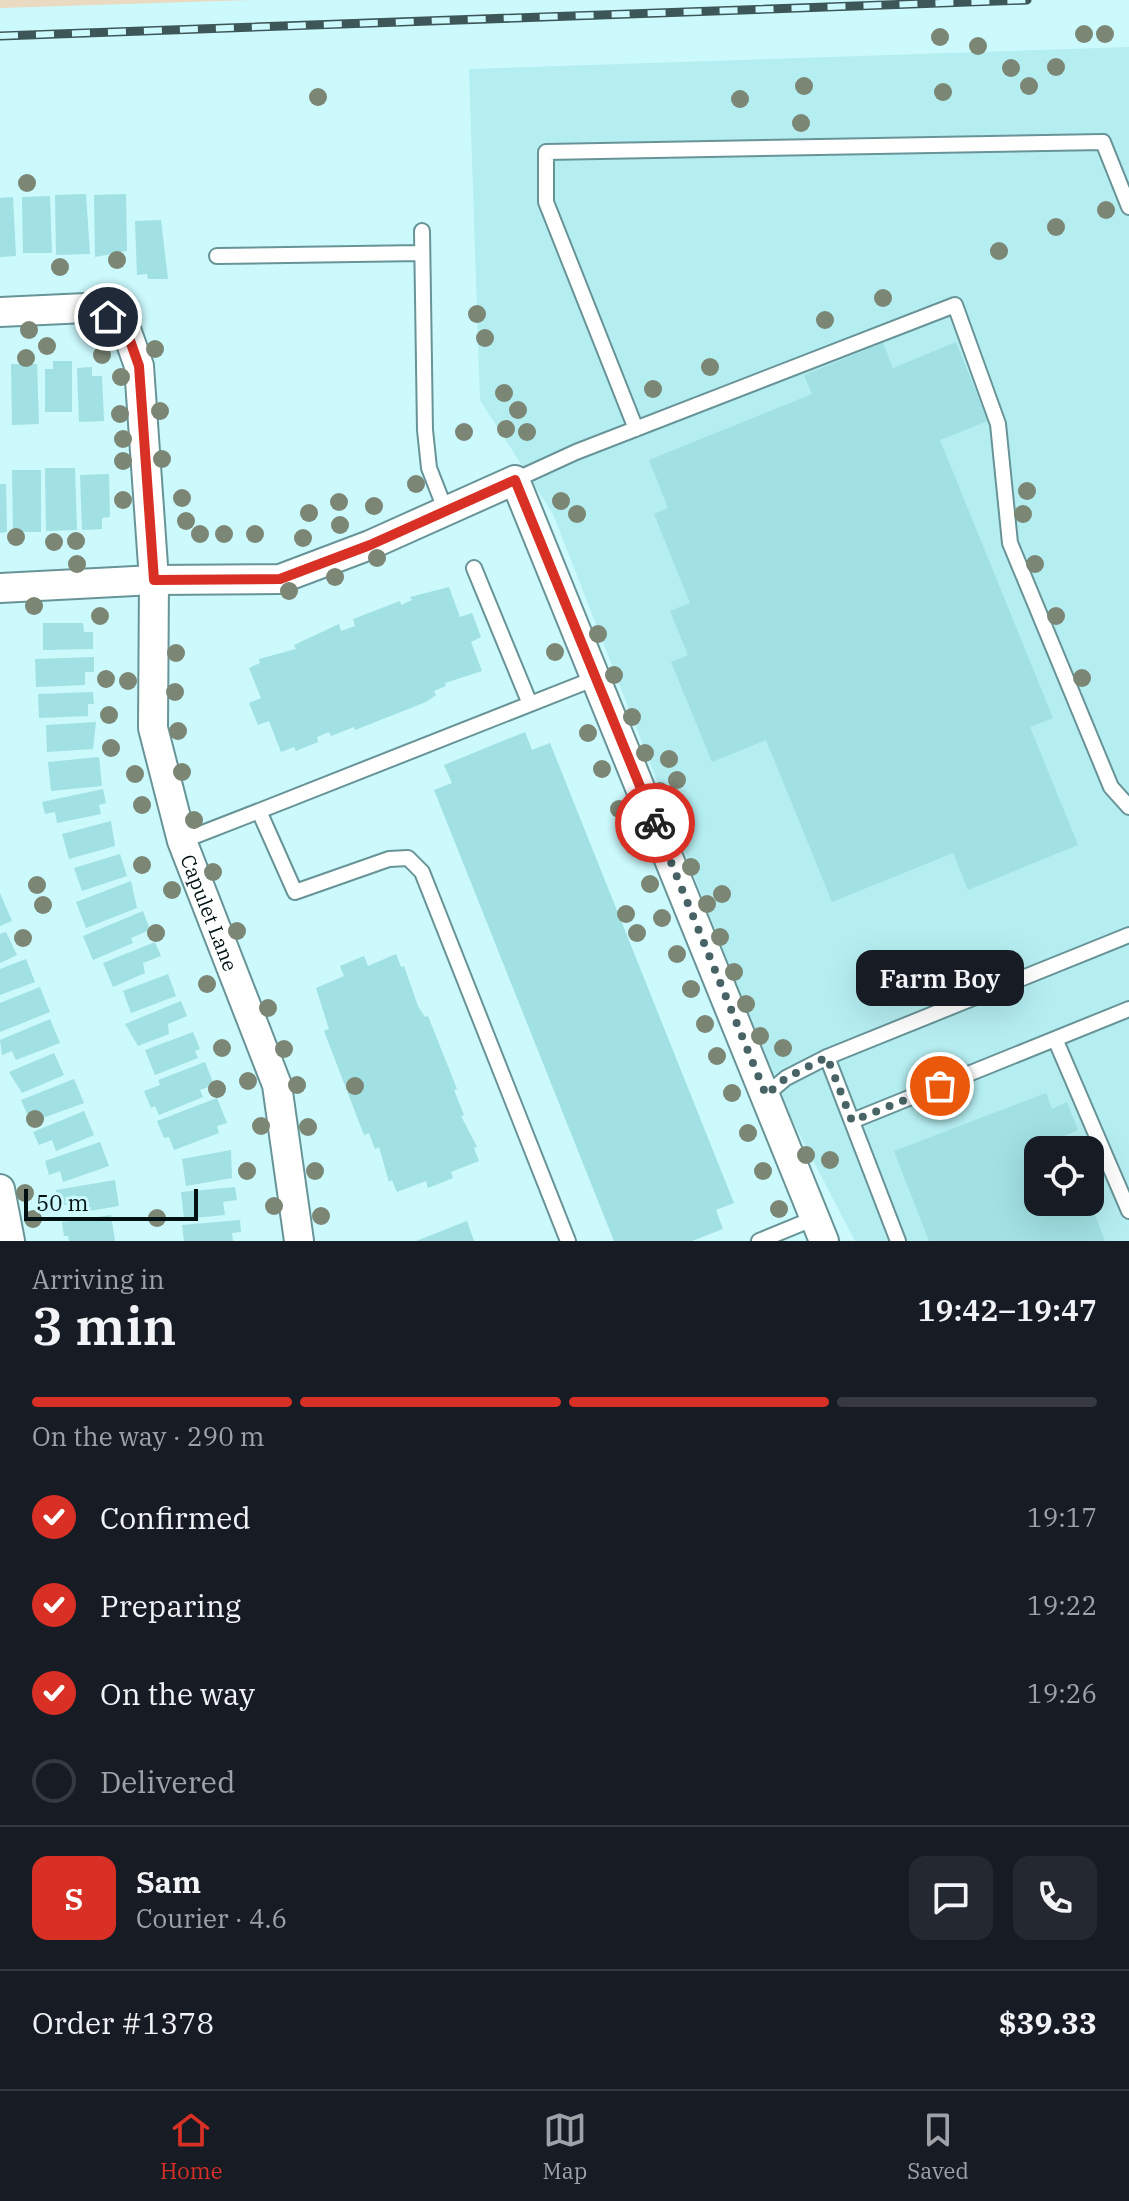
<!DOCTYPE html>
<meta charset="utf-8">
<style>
body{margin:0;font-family:"IBM Plex Serif",serif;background:#242831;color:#f1f3f6;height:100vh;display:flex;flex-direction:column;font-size:30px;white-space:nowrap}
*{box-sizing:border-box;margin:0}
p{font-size:26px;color:#9ea1a6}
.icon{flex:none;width:44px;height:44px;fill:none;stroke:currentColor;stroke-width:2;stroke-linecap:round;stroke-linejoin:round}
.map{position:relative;height:1241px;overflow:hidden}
.drawer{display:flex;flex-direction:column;background:#171b24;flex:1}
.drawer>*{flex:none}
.buttons{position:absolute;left:1024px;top:1136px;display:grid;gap:16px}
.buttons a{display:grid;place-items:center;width:80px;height:80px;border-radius:16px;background:#171b24;box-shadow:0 8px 32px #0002;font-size:40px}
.scale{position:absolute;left:24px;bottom:20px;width:174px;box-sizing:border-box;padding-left:8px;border:4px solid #021213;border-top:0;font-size:22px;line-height:28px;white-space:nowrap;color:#021213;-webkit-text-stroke:6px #cbf9fc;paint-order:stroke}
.pin{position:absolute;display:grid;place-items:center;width:68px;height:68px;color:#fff;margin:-34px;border:4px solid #fff;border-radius:50%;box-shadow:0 2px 8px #0007}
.courier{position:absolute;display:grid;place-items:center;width:80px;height:80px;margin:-40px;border:6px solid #d93025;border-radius:50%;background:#fff;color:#222;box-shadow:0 2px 10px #0007}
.bubble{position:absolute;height:56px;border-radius:16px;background:#171b24;box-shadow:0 8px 32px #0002;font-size:26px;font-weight:600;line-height:56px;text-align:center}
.head em{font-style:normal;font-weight:600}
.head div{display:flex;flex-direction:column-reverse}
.head{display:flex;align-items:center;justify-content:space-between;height:136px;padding:0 32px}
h1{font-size:52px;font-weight:600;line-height:60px}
.bar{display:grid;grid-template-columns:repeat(4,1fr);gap:12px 8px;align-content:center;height:96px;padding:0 32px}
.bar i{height:10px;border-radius:6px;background:#363941}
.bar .current{background:#d93025}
.bar p{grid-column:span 4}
.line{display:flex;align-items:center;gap:20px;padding:0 32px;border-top:2px solid #363941}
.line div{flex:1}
.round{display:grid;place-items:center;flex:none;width:84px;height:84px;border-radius:16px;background:#242831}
ol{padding:0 32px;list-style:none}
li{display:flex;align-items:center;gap:24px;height:88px}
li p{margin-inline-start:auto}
li .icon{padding:8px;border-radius:50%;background:#d93025;color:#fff;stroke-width:4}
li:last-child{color:#9ea1a6}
li i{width:44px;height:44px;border:4px solid #363941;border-radius:50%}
.tabs{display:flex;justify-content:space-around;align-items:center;height:112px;border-top:2px solid #363941;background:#171b24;font-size:22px;color:#9ea1a6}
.tabs a{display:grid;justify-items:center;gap:4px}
.tabs .current{color:#d93025}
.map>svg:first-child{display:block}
.built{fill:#b5eef1;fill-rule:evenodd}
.green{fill:#eadac1}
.building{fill:#a1e0e3}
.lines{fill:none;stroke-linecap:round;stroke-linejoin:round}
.service-casing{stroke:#689497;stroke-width:18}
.minor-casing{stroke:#689497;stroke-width:32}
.service{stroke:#fff;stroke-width:14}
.minor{stroke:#fff;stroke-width:28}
.rail-casing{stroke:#3d5658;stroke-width:9}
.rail{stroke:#cbf9fc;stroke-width:6;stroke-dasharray:18;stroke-linecap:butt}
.tree{fill:#7b8674}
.done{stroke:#486365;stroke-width:8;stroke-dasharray:0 14.4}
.route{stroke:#d93025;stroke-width:10}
.labels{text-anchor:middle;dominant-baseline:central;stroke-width:8;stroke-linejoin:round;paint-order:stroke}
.street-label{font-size:20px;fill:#021213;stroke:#cbf9fc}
</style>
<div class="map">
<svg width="1129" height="1241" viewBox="0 0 1129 1241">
<rect width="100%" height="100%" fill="#cbf9fc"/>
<path class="built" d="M1129,47V1241H855L781,1099L553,514L480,400L469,69ZM1038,1150H1090V1202H1038Z"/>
<path class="green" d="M0,0H251L0,8Z"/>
<path class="building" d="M86,194L90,254L56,255L55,195Z
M126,194L127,251L95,257L94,195Z
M50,196L52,253H23L22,197Z
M13,197L16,256L0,257V198Z
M161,220L168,279H148L147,274L137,275L135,221Z
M956,342L988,421L940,440L1053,718L1030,727L1078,845L968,890L953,853L832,902L766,740L712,762L671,662L688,655L670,611L690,603L654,514L668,508L649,460L812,394L804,375L883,343L893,368Z
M53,361H72V412H45V369H53Z
M11,364H37L39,424L12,425Z
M92,367V376H102L104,421L79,422L77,368Z
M45,468H75L77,530L46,531Z
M12,470H41V532H13Z
M109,474L110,517L102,518V529L82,530L80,475Z
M0,484H6L7,532L0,533Z
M449,587L460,617L472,613L481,637L471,642L482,671L445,683L446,686L434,691L436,695L426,702L355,730L354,727L331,736L329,732L317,737L318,742L296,751L294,747L281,752L269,721L258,725L249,703L261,698L249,668L260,663L259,659L296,649L294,645L339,624L341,631L355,626L353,619L400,601L401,605L412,600L410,597Z
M43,623H83L84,632H93V649L43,650Z
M94,657V672H85V685L36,687L35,659Z
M93,692L94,704H88V716L39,718L38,694Z
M96,722L93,749L47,752L46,725Z
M525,732L532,750L550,743L734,1203L716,1210L723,1229L692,1241H614L434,790L452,783L444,765Z
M99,757L102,786L51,791L48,762Z
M103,789L106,803L99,805L101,814L57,823L55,812L45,814L42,802Z
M111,821L115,846L69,859L62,834Z
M120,854L127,876L82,891L74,868Z
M131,881L137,908L86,928L76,902Z
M0,893L12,921L0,926Z
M143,911L150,930L131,938L133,943L93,960L83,936Z
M6,932L17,955L0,963V934Z
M155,942L161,956L143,963L145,973L113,987L103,963Z
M396,954L401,967L404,966L418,1006L425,1017L428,1016L457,1089L454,1090L464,1115L461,1116L477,1147L474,1148L479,1161L451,1172L453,1178L428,1188L426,1181L397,1192L392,1180L389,1182L379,1147L375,1149L369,1133L364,1135L324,1031L329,1029L316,988L344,976L340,966L364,956L368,966Z
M26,959L35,982L0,995V969Z
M168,974L176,996L131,1013L123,991Z
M40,987L50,1012L0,1032V1003Z
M181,1001L187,1016L168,1024L169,1034L138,1046L125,1024Z
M50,1019L60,1043L16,1060L12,1051L2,1055L0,1040Z
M193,1032L200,1049L195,1051L198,1058L155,1075L145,1050Z
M54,1053L64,1075L22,1093L9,1072Z
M205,1062L214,1085L200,1090L203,1097L159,1115L155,1106L151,1108L144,1091L160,1085L158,1080Z
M74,1079L84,1103L40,1119L37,1111L27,1114L21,1100Z
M1046,1093L1052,1109L1067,1102L1078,1130L1064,1136L1070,1150H1038V1202H1090L1105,1241H929L894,1151Z
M217,1098L227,1123L217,1126L219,1133L174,1150L169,1137L164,1138L157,1121Z
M84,1111L94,1135L56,1151L52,1140L39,1145L33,1132Z
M100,1142L109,1166L63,1182L60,1171L49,1175L45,1161Z
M231,1150L232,1178L186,1186L182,1159Z
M115,1180L119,1206L77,1213L76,1203L58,1206L56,1190Z
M235,1187L237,1200L223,1202L225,1215L184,1219L181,1192Z
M111,1215L115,1241H69L68,1236H64L62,1222Z
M240,1220L241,1232L232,1233L233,1241H184L182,1225Z
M467,1221L474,1241H416Z"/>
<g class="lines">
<defs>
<path id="service" d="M422,231L425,430L429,468L445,509
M217,256L422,253
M636,429L546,202V152L1103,142L1129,207
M515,480L576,452L955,305L998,424L1010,543L1111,787L1129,807
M474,568L530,704
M259,811L596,678
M182,841L259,811L295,892L389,859L408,858L422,872L568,1241
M1056,1041L1129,1211
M827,1057L898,1241
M766,1095L786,1078L827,1057L1129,935
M852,1121L1129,1009
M759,1241L815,1218"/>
<g id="minor">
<path id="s1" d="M0,312L86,308L108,317L127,332L139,366L154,580L153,728L182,841L277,1085L299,1241"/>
<path d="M0,588L154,580L280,579L370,545L515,480L824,1241"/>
<path d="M0,1189L10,1241"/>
</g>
</defs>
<use href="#service" class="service-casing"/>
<use href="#minor" class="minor-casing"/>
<use href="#service" class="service"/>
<use href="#minor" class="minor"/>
<defs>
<path id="rail" d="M0,36L1027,0"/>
</defs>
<use href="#rail" class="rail-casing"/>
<use href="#rail" class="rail"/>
</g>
<g class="tree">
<circle cx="1084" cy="34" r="9"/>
<circle cx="1105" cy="34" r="9"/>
<circle cx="940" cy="37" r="9"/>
<circle cx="978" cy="46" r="9"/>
<circle cx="1056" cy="67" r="9"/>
<circle cx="1011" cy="68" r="9"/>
<circle cx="804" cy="86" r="9"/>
<circle cx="1029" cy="86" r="9"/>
<circle cx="943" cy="92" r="9"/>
<circle cx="318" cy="97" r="9"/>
<circle cx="740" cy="99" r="9"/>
<circle cx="801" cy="123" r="9"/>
<circle cx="27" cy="183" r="9"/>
<circle cx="1106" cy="210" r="9"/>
<circle cx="1056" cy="227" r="9"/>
<circle cx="999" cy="251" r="9"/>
<circle cx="117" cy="260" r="9"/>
<circle cx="60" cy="267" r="9"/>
<circle cx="883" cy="298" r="9"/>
<circle cx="129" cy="309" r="9"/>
<circle cx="477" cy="314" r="9"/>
<circle cx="825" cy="320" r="9"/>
<circle cx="29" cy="330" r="9"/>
<circle cx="485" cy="338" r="9"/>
<circle cx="47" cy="346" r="9"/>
<circle cx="155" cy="349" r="9"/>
<circle cx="102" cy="355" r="9"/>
<circle cx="26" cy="358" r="9"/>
<circle cx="710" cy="367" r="9"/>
<circle cx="121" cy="377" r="9"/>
<circle cx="653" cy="389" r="9"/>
<circle cx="504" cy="393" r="9"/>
<circle cx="518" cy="410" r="9"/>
<circle cx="160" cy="411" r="9"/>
<circle cx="120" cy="414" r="9"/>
<circle cx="506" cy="429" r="9"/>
<circle cx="464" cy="432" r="9"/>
<circle cx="527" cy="432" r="9"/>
<circle cx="123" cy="439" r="9"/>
<circle cx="162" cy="459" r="9"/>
<circle cx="123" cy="461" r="9"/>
<circle cx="416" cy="484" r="9"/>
<circle cx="1027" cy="491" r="9"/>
<circle cx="182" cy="498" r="9"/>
<circle cx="123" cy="500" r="9"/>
<circle cx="561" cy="501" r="9"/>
<circle cx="339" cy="502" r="9"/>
<circle cx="374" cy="506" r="9"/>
<circle cx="309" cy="513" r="9"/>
<circle cx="577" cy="514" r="9"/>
<circle cx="1023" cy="514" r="9"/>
<circle cx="186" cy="521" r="9"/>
<circle cx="340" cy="525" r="9"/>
<circle cx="200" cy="534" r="9"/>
<circle cx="224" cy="534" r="9"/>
<circle cx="255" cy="534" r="9"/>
<circle cx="16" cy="537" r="9"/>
<circle cx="303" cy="538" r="9"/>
<circle cx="76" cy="541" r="9"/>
<circle cx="54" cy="542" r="9"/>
<circle cx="377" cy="558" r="9"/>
<circle cx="77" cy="564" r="9"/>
<circle cx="1035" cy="564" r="9"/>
<circle cx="335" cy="577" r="9"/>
<circle cx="289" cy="591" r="9"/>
<circle cx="34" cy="606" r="9"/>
<circle cx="100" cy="616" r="9"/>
<circle cx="1056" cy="616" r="9"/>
<circle cx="598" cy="634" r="9"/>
<circle cx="555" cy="652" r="9"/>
<circle cx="176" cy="653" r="9"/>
<circle cx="614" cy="675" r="9"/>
<circle cx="1082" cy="678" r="9"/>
<circle cx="106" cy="679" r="9"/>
<circle cx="128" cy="681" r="9"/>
<circle cx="175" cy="692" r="9"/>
<circle cx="109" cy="715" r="9"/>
<circle cx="632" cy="717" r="9"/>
<circle cx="178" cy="731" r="9"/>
<circle cx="588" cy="733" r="9"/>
<circle cx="111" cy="748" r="9"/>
<circle cx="645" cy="753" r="9"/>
<circle cx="669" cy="759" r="9"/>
<circle cx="602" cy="769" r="9"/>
<circle cx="182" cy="772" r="9"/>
<circle cx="135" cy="774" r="9"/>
<circle cx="677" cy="780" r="9"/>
<circle cx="660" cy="791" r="9"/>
<circle cx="142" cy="805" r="9"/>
<circle cx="619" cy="809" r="9"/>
<circle cx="194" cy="820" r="9"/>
<circle cx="677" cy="828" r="9"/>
<circle cx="634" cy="846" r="9"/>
<circle cx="142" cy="865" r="9"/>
<circle cx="691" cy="867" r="9"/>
<circle cx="213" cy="872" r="9"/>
<circle cx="650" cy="884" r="9"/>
<circle cx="37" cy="885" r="9"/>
<circle cx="172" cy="890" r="9"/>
<circle cx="722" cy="894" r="9"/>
<circle cx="707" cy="904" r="9"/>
<circle cx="43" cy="905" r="9"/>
<circle cx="626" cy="914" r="9"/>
<circle cx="662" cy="918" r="9"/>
<circle cx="237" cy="931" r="9"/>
<circle cx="156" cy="933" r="9"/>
<circle cx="637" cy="933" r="9"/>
<circle cx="720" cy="937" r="9"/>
<circle cx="23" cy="938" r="9"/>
<circle cx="677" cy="954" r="9"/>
<circle cx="734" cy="972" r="9"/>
<circle cx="207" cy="984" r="9"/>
<circle cx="691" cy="989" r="9"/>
<circle cx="746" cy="1004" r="9"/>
<circle cx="268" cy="1008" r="9"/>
<circle cx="705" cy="1024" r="9"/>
<circle cx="760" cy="1036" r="9"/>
<circle cx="222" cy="1048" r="9"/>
<circle cx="783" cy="1048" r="9"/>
<circle cx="284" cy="1049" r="9"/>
<circle cx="717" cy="1056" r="9"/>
<circle cx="248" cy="1081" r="9"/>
<circle cx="297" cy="1085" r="9"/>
<circle cx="355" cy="1086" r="9"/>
<circle cx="217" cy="1089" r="9"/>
<circle cx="732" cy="1093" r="9"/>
<circle cx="35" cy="1119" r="9"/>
<circle cx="261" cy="1126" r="9"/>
<circle cx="308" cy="1127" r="9"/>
<circle cx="748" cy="1133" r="9"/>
<circle cx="806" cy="1155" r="9"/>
<circle cx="830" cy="1160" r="9"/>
<circle cx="247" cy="1171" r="9"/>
<circle cx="315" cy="1171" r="9"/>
<circle cx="763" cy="1171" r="9"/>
<circle cx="25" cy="1193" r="9"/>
<circle cx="274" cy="1206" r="9"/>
<circle cx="779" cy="1209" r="9"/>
<circle cx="321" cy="1216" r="9"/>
<circle cx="157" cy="1218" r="9"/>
<circle cx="33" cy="1219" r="9"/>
</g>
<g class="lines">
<path class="done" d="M655,823L766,1095L786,1078L827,1057L852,1121L940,1086"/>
<path class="route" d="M108,317L127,332L139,366L154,580L280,579L370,545L515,480L655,823"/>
</g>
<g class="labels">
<g class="street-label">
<text stroke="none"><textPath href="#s1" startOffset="726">Capulet Lane</textPath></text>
</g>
</g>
</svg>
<div class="buttons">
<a><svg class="icon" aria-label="locate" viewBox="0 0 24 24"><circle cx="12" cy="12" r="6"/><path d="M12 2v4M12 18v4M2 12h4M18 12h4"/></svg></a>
</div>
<div class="scale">50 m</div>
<div class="pin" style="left:940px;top:1086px;background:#ea580c"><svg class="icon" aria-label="bag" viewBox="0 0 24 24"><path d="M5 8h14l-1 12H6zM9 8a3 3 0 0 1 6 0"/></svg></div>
<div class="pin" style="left:108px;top:317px;background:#1f2937"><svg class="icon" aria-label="home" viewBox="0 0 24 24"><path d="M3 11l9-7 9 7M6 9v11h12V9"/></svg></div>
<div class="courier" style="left:655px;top:823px"><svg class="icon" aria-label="bike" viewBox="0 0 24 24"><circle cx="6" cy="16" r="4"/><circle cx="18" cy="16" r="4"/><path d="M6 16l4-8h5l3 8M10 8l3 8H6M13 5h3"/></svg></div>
<div class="bubble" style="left:856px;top:950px;width:168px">Farm Boy</div>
</div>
<section class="drawer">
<div class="head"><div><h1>3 min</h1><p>Arriving in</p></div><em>19:42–19:47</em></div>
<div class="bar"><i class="current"></i><i class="current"></i><i class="current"></i><i></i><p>On the way · 290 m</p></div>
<ol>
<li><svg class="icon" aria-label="check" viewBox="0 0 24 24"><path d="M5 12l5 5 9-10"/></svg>Confirmed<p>19:17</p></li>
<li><svg class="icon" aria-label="check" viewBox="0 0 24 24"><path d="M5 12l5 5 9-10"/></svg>Preparing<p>19:22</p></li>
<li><svg class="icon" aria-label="check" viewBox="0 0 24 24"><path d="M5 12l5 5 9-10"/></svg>On the way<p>19:26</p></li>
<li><i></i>Delivered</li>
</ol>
<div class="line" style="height:144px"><b class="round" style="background:#d93025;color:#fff">S</b><div><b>Sam</b><p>Courier · 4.6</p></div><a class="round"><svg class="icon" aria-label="chat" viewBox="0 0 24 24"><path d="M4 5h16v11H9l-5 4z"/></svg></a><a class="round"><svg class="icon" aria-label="phone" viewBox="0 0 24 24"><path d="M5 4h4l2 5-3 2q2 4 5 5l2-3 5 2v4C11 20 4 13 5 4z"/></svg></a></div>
<div class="line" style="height:104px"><div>Order #1378</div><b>$39.33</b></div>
</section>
<nav class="tabs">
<a class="current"><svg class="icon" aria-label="home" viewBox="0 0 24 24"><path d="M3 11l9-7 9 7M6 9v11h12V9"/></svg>Home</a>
<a><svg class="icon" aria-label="map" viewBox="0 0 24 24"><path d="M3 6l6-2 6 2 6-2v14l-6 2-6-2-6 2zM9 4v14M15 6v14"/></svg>Map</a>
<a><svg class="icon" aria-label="saved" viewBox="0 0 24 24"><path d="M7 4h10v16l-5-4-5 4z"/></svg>Saved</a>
</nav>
